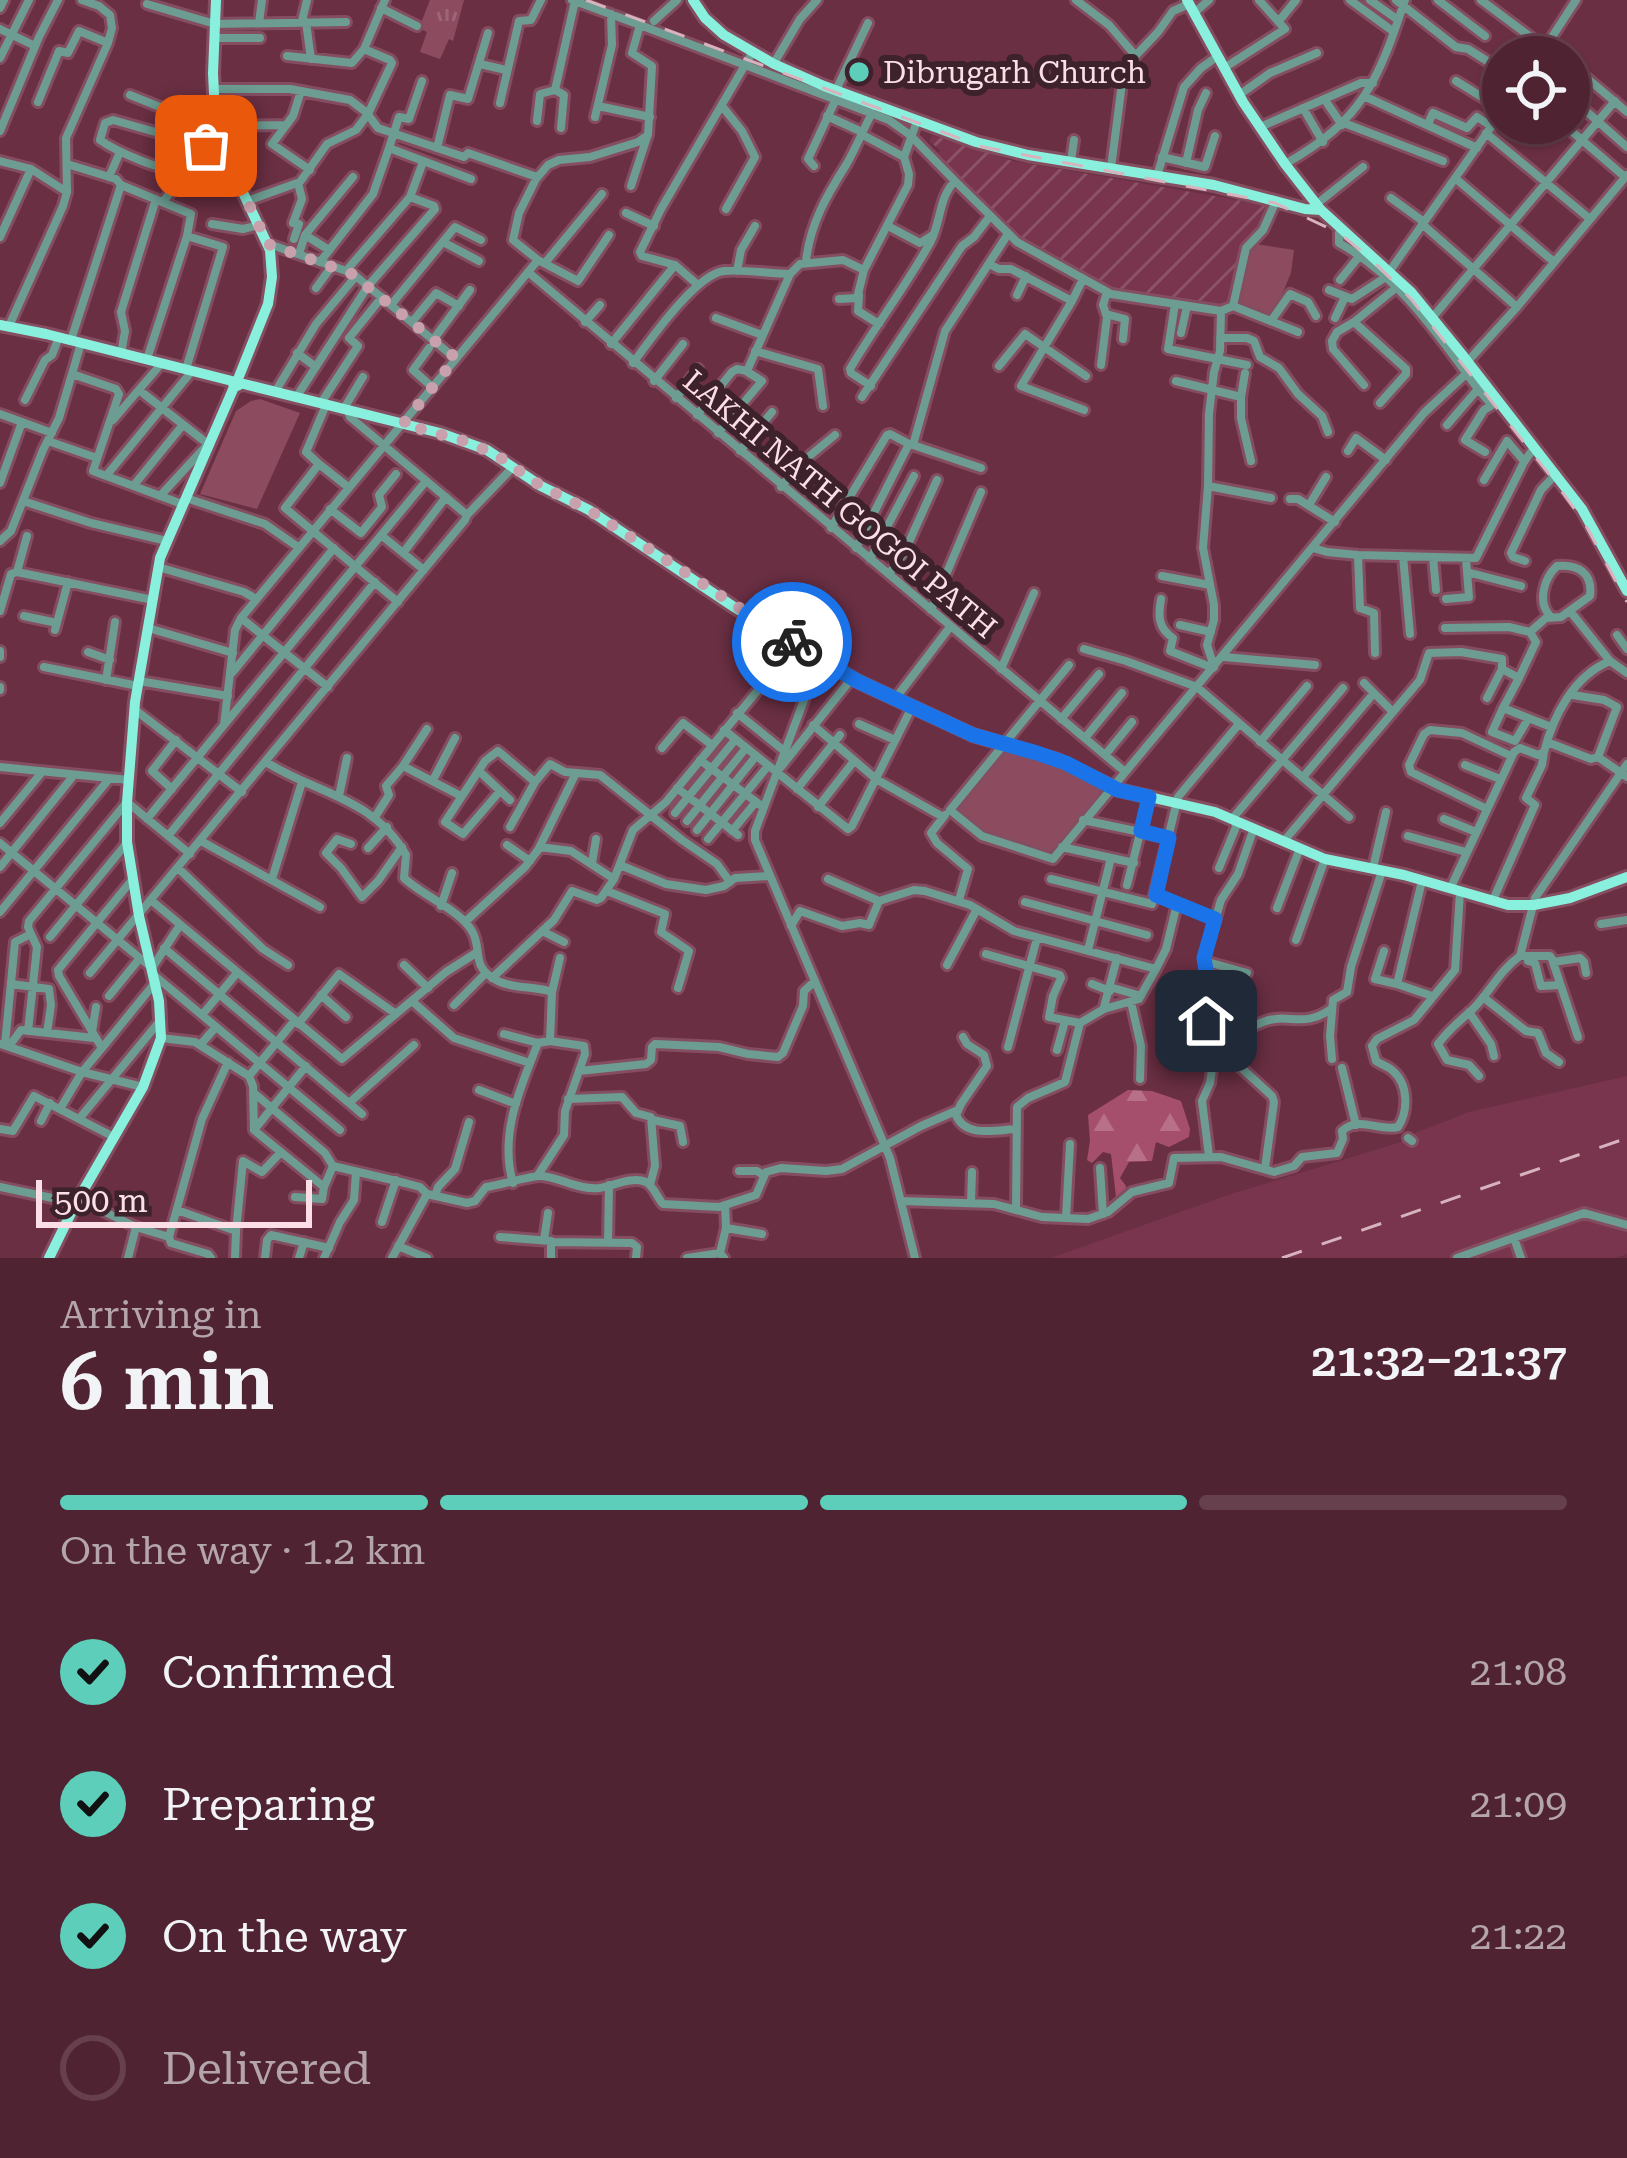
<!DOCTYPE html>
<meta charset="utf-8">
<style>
body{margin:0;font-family:"Roboto Serif",serif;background:#562b3a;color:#f1f3f6;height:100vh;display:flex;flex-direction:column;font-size:45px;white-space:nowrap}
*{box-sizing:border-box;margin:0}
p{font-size:39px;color:#b4a4ac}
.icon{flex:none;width:66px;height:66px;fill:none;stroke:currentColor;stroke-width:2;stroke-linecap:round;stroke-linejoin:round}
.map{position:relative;height:1258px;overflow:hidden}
.details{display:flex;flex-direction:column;background:#502332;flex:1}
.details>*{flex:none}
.tools{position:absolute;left:1482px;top:36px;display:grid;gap:24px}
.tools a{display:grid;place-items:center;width:108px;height:108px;border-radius:50%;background:#502332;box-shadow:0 3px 9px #0004,0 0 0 3px #67404d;font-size:60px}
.scale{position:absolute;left:36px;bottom:30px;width:276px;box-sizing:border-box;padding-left:12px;border:6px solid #fcdee6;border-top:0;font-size:33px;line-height:42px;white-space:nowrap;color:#fcdee6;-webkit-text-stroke:9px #3d222b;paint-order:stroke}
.pin{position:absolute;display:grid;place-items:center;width:102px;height:102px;color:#fff;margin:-51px;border-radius:24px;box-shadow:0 6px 18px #0006}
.courier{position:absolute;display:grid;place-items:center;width:120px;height:120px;margin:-60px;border:9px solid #1a73e8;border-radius:50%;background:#fff;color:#222;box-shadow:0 3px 15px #0007}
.overview em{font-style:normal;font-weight:600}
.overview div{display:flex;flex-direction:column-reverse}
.overview{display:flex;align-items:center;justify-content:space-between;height:204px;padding:0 60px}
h1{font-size:78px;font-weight:600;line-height:90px}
.bar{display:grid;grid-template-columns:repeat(4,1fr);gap:18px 12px;align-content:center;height:144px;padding:0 60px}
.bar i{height:15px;border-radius:9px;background:#67404d}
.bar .selected{background:#5cceba}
.bar p{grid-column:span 4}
ol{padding:0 60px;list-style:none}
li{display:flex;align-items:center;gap:36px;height:132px}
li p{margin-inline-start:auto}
li .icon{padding:12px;border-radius:50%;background:#5cceba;color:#111;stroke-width:4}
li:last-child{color:#b4a4ac}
li i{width:66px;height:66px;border:6px solid #67404d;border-radius:50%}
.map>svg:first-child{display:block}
.built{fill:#78354d}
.industrial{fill:url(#industrial-furrows)}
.forest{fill:url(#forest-firs)}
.park{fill:url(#park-tufts)}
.pitch{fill:#8d4b60}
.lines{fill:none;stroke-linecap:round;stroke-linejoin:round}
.minor-casing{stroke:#844e60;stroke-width:14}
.major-casing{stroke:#844e60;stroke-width:16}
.minor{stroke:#6c9c92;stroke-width:8}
.major{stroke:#89f0dd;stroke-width:10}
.rail{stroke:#d8b3be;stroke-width:3;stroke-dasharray:21 21;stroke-linecap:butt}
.done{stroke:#c9a1ad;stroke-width:12;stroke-dasharray:0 21.6}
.route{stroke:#1a73e8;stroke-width:15}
.poi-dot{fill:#5cceba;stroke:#3d222b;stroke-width:4.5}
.labels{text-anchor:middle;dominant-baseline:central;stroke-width:12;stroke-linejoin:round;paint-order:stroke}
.poi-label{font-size:30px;fill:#fcdee6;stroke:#3d222b;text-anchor:start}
.street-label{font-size:30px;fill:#fcdee6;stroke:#3d222b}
</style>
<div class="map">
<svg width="1627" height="1258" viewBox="0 0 1627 1258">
<defs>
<pattern id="industrial-furrows" width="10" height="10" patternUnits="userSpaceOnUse" patternTransform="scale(3)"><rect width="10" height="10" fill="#78354d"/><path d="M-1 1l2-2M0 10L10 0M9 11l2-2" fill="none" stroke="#8c5267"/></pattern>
<pattern id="forest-firs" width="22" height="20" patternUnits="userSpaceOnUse" patternTransform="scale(3)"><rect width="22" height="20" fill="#a54f6c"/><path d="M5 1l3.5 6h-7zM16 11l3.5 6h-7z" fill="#b77088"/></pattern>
<pattern id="park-tufts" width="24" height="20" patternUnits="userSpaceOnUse" patternTransform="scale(3)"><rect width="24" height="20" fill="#8d4b60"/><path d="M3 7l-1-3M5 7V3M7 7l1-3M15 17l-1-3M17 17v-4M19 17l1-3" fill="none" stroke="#9e6477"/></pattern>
</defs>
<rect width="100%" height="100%" fill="#6a2f43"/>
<path class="built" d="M1627,1076V1254L1616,1258H1051L1228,1195L1401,1142L1415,1133L1469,1112Z"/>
<path class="industrial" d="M932,135L1013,161L1272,206L1262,223H1258L1232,304L1224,309L1113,292L1017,239L921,142L938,153L940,150L929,141Z"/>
<path class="forest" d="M1128,1090L1152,1091L1181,1101L1190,1129L1189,1137L1169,1147L1156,1142L1152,1161L1129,1162L1120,1178L1126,1186L1125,1194L1116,1197L1111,1154L1103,1152L1092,1163L1087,1160L1090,1141L1088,1115Z"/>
<path class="park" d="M430,0H464L453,41L449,39L440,59L420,52L427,32L419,28Z"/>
<path class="pitch" d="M1256,244L1294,250L1291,273L1272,318L1238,302L1248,251Z
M260,399L300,413L257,509L200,494L236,411L251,401Z
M1003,750L1072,771L1102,790L1055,855L1036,852L981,834L951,807Z"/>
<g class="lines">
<defs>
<path id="minor" d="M1076,0L1109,25L1135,55
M1350,0L1394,32
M1370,0L1398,20
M1396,0L1456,47L1468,49L1503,71
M1438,0L1485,36
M1481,0L1544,47
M147,4L215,24L346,22
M0,8L4,0
M381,8L417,26
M1194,13L1209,0
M302,21L307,0
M654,21L677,0
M1279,21L1296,0
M306,22L311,59
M259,23L262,0
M640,25L889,120L910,135L955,181C939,197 941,221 931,241C907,285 875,326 850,369L851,373L871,386
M0,29L35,46
M215,38H260
M1547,44L1562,57
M1509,52L1517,57
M287,56L352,63L364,49
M1539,57L1576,0
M0,58L29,0
M774,63L800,19L817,0
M1569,63L1627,112
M480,64L506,70
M1224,68L1285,29L1259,0
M1456,81L1503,110
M214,89H290L350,100L366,112L378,128L464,157L468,153L537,177
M836,90L868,23
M301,91L293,116L272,144L310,170
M130,95L185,117L215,124
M1239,95L1270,73L1317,53
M1569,96L1627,147
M1366,97L1477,148
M1325,100L1342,125
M38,102L59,51L68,53L79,31L108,43
M500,103L519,21L531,20L541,0
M598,106L650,117
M722,106L742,131L755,157L726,209
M1303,108L1323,142
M827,116L862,132
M595,117L612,45L611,14
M537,121L540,94L555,90
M1344,123L1443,161
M1562,123L1625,177
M1428,124L1433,113L1467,128L1477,117L1491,126
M215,126L286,125
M1260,127L1361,83H1373
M561,128L564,95L555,90L575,1
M0,131L39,37L58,0
M1486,133L1590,219
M861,134L904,157
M205,146L113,120L105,123L100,140C114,150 163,173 180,169C191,166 204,147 219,141
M389,148L399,117L409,119L422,81
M437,148L450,95L468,99L488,33
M1162,157L1205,167L1215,136
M0,161L31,169L67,192
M1071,161L1074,140
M1186,163L1198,110L1206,93
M67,164L116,179L121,185L191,214L187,236L147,359
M1285,164C1363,120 1378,81 1405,0
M814,166L808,159L836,99
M1111,168L1124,68L1158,32L1173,11L1189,4
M1157,176L1184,87L1201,68L1218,56
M109,177L120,152
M1455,178L1554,262
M955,181L1017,242L1111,294L1221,311L1233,306L1246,248L1263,230L1276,201
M631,186L647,137
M1391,198L1424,222
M247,201L300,182L327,144L356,130L368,114L392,63L390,60L364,49L385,0
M163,202C179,181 196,155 221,147
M1318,203L1363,167
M626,213L654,226
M212,224L243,229L259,225
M1422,224L1517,307
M888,226L920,243L931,236
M1342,228L1339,233V243C1398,275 1439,336 1478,389L1447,425
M305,235L329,250
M0,237L31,169
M294,239L299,224L293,223L302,199L298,183
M443,242L479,261
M269,244L352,273L456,359
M299,254L305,235L353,177
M538,260L578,281L609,235
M806,261C810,224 827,195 846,165C856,148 863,130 872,113
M320,262L373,194L389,148L471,179
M545,263L602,194
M989,264L999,269H1011L1072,301L1021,386L1084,410
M675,265L698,285
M346,271L410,197L423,162
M737,271L741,250L755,226
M528,272L1124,771
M1389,272L1503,110
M1340,280L1361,254
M316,288L332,266
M1329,290L1352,299L1386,277
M859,295L858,311L879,324
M1017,295L1026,276
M839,299L857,298L864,270
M1072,301L1083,279
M1175,304L1168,349L1247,365
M391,305L455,227L481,240
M1233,306L1298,332
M1106,314L1125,319L1123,339
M716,318L762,335
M1335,318L1345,297
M1432,318L1615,101
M1271,321L1290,294L1308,302L1316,316
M412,322L436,293L459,306
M585,322L600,305
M1354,322L1406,369V374L1380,403
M9,326L63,206L67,192L66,138L108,43L112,28L110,15L99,6L82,0
M1181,333L1187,306
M1220,338H1247L1254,341L1260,357L1279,368L1298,394L1322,416L1328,432
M71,340L121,185
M433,340L470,290
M81,343L72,374L116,389L119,394L93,471L182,504
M611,344L675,265L642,256L640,252L661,209L752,53
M429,348L413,370L432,387
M755,351L818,369L823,406
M297,353L316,367
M121,354L125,331L121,312L156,199
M1468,361L1517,307L1627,175
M633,363C650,340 696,274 724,271C746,269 769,274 790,274
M1101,365L1107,317L1103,305L1107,292
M999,366L1025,334L1086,376
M186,369L223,247L187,236
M363,377L346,405L350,417L467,515
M654,381L683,344
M1176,381L1241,397V418L1251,461
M1364,385L1333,349L1332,341L1337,332L1354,322L1397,287
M1478,389L1492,405L1484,410L1465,440L1485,452
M139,390L208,444L160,496
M275,392L316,324L356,276
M297,396L368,286L435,209L434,206L410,197
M862,397L962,246L974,237L990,216
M1241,397L1245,373
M676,398L698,369
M25,400L45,360L52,355L59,337
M321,403L358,346L349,338L382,297
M0,414L52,433
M697,415L732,372L737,369L747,371L790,274L800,264L843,260L864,270L908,185L909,174L904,157L917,121
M113,420L161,364
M718,433L762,381L746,371
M48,441L97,458
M910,444L981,468
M913,445L945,331L1008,234
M740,451L772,412
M1348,451L1356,438L1386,460
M319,464L306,452L326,405
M106,476L192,371
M1484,480L1507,441L1524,461
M0,483L22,422
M134,485L182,426
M1208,486L1271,498
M348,487L319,464L285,508L398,602
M781,487L801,463L835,435
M186,498L265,524L298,547
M1290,499H1298L1335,522
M23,501L91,523L167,541
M1309,505L1326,477
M330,509L361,533L382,507L379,495L396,474
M831,528L887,435L890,434L909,444L856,548
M381,535L424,570
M0,541L11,531L43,450L59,418L72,374
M1313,548L1327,552L1358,555L1476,558L1524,462L1534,448
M403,553L446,497
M1358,555L1360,608L1374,613L1375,653
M1403,556L1410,634
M1433,557L1436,590
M870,559L914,476
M1525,561L1513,557L1511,553L1541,490L1556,474
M158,567L244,592L256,599
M17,572L27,536
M1467,572L1521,586
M889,574L904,553L937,480
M1162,576L1210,585
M1161,599C1158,616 1158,628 1173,638L1170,651L1213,668
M1446,599L1469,597L1466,559
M931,610L981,492
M0,611L11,574L17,572L153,600
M1570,611L1610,661
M24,616L57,623
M1180,625L1211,632
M148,628L233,653
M1445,628L1509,627L1530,632L1546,618L1561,617L1590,596C1593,573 1578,564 1557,566C1544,578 1537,602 1550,616
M55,630L68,582
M1617,635L1627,649
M1084,649L1126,661L1197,687L1349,817
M0,651V657
M88,652L110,660
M1224,657L1315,665
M819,660L755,831V840L890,1158L915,1258
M1069,665L950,810L982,836L1053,859L1424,413L1467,373
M44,667L138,686
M1214,667L1207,645L1214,620V605L1203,548L1208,486L1209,414L1214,372L1220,351L1221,311
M1001,669L1034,593
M1502,669L1519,678L1536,642L1530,632
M232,673L334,548
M106,680L115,622
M139,681L228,696
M1364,683L1393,712
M0,687V690
M328,687L241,618L538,260L513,240L519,213L536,179L548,165L559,160L590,157L638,142L648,135L652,66L632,53L640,25L572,0
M1573,695L1604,700L1617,707L1598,757
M895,699L950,627
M1503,708L1519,678
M134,709L242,792
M737,713L783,750
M1061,719L1099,674
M1528,719L1515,741L1492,732L1503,708L1551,727
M859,724L895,740
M224,725L426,481
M813,725L876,779L943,817
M724,730L848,829L852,826L912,707
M1085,738L1122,693
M1260,742L1307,686
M1547,742L1591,759L1598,757L1627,777
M662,748L683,723L712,745
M1105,755L1132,722
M700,760L763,807
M266,762C317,794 374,798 406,855L404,878C423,896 460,910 472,931C483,950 470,966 496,980C512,989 535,986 552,992L550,1041L584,1046L585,1054L565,1111L564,1135L538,1175
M1465,765L1500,779
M403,766L427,729
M0,767L129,780
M781,767L852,678
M479,771L510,800
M1303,777L1374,693
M433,780L455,738
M677,788L738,835
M172,789L152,771L176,740
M797,789L840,735
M500,791L463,834L445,822L485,761L498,751L535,782L550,764L565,772L600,775L682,840L717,864L730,882
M339,796L347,758
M818,807L854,761
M1487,809L1411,772L1409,765L1424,734L1430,730L1462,733L1511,756
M675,813L735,740
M945,815L931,833L937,843L968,869L959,900
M375,817L389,795L386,786L403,766L461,796
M147,819L224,725L235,630L241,618
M1232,819L1343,688
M1444,819L1476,832
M1083,820L1169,838
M687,821L746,748
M0,823L42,772
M510,827L535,782
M697,830L756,756
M732,831L755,803
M168,836L375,582
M1408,836L1466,852
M708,839L768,766
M201,841L320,907
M1284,841L1420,680L1429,653L1461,652L1502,659V669L1487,698
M0,843L152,968L180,925
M351,844L337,839L326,853L341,868L362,897L378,881L402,847
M507,845L530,861
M540,847L571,851L614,879
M1062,847L1134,863
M368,848L387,827
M592,863L596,839
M620,865L666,884L706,890L724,886L735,878L769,876
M0,867L74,775
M178,868L263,949L288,965
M1219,868L1236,827L1235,821
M1373,868L1386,812
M272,879L302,782
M828,879L879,901L914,890L925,891L970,905L1014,931L1156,969L1166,949L1177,904
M1051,879L1152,904L1178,797L1239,724
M1422,881L1397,984L1432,996
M1127,885L1149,797
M1450,889L1514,752L1520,748L1538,755L1544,752C1553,717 1573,676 1610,661L1627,673
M607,891L665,914L661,932L689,951L678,988
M1156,895L1215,919
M1493,900L1535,805L1526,798L1542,765L1544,752
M152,901L342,1059L446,972L476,953
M1025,902L1147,935
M441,906L452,873
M1277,908L1300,848
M0,912L109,779
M465,922L525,867L538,850L576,773
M1601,924L1627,920
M791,926L800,911L842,926L860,923L869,925L879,901
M542,931L564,942
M50,937L126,844
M1296,940L1325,859
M164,948L349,1103L414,1045
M1088,950L1111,858
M1384,951L1375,979L1397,984
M986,954L1060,975L1061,978L1053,996L1049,1017L1080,1023
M1204,961L1247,973
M1528,961L1535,963L1541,986L1560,985
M1553,962L1580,958L1584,962L1586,973
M404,965L428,988
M947,965L977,909
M90,973L465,520L467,515L513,467
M155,976L340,1130
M492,978L554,920L572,891L597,900L601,898L614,879L633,830L666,802L795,645
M11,984L49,989L51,1005L47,1033
M1092,984L1110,991
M1110,987L1141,996
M552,992L560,958
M321,995L346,1017
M109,996L140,958
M1483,997L1526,1031L1538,1033L1546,1053L1559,1062
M413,1002L454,1038L530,1063
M1131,1002L1141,1046L1140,1079
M454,1005L486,973
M1104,1007L1117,958
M1469,1012L1491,1044L1494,1056
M202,1015L237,973
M298,1024L339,974L396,1014
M28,1031L37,947L31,934
M92,1032L96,1007
M504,1034L538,1043L550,1041
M1237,1034L1236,1063L1272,1096L1274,1102L1265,1168
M963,1037L967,1044L984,1055L987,1066L961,1104L956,1115C965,1138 996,1130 1016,1129
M1213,1037L1216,1034C1239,1034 1243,1030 1263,1022C1288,1012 1303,1029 1331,1009
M1578,1037L1552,959L1550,956H1520L1535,898L1627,764
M161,1038L195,1042L249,1076L295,1020
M1,1044L82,1072L143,1087
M5,1044L15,942L31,934L28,927L29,921L127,802L190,854
M10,1045L21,1030L94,1038
M200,1045L216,1027
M1008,1047L1037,938
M102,1048L154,984
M1057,1050L1065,1021
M1332,1059L1330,1036L1333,1000L1347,992L1351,967L1382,871
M1342,1068L1356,1125
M579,1071L646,1064L651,1060L652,1047L655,1044L719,1047L748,1054L778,1057L783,1053L803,1006L804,991L815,981
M249,1076L253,1086L254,1130L324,1187L333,1166
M1479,1076L1469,1065L1447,1060L1438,1044C1451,1027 1458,1023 1473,1009C1490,992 1500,970 1520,956
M479,1090L516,1104
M254,1093L325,1153L333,1166L405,1183L420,1187L427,1194L467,1203L475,1201L486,1187C500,1185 533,1175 542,1176C561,1178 579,1190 599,1188C613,1186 632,1176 646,1182C653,1185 658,1199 663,1204L719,1207L756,1195L766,1172L781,1168L826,1171L842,1169L921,1126L958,1110
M568,1099L622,1097L636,1113L651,1117L655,1166L650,1185
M349,1103L362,1114
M60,1109L82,1072L102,1048L59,976L58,970L132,880
M79,1119L159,1022
M653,1120L680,1126L683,1142
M41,1121L50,1103
M0,1129L13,1131L34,1096L114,1137
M254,1130L306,1066
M1408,1138L1412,1141
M1209,1156L1202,1101L1210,1083L1214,1055L1206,1021L1208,982L1204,958L1221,900L1238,874L1254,828
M1100,1168L1103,1214
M739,1171H757L763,1175
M513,1183C499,1135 520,1088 538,1043
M0,1187L76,1203
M435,1196L438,1187L455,1169L469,1122
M295,1197L322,1199L324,1187
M78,1199L136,1227L169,1237
M901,1201L994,1204L1042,1217L1088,1219L1108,1212L1132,1192L1169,1183L1174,1158L1221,1157L1274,1172L1294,1166L1302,1157L1337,1153L1343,1139L1342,1131C1360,1115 1378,1132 1398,1127C1408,1112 1409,1085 1393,1071C1388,1066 1382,1065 1376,1061L1372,1046L1377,1039L1414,1020L1455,970L1460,892
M971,1203L972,1172
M725,1205L726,1228L762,1234
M1016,1208L1017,1107L1028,1098L1065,1082L1080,1023L1104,1009L1139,999L1156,969
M177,1210L236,1231L243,1161L262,1172L281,1152
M1066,1218L1070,1144
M382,1222L396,1180
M500,1237L551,1241V1258
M1514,1238L1521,1258
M544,1240L548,1213
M552,1242L632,1243L637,1247L636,1258
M608,1242L609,1185
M398,1246L427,1258
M128,1258L136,1227
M211,1258L208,1254L171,1243L169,1237L202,1119L228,1062
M235,1258L236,1231
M265,1258L267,1240L271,1235L329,1248
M299,1258L304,1242
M324,1258L340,1222L354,1200L356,1172
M392,1258L427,1194
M687,1258L720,1253
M724,1258L720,1253L726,1228
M1457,1258L1584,1213L1627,1225"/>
<path id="major" d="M216,0L213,73L216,135L270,250L272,277L268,304L238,379
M693,0L705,18L724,35L774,64L824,86L976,142L1028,155L1214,185L1305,209L1321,210
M1187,0L1243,102L1285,164L1321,210L1411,292L1464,357L1582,509L1627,591
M0,325L46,334L232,381L234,387L239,385
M240,383L440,433L487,450L541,486L589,510L734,607L857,681L973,735L1057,760L1119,790L1215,812L1325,859L1404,875L1508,905H1534L1570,898L1627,877
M49,1258L76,1203L143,1087L161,1038L159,1001L139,916L127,842V802L135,702L160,558L234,387"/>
</defs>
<use href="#minor" class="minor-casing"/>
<use href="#major" class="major-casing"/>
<use href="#minor" class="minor"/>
<use href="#major" class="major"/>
<path class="rail" d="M586,0L983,147L1275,203L1339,233L1370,258L1411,299L1552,478L1584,522L1627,602
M1282,1258L1627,1138"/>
</g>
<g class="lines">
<path class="done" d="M206,146L218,141L268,244L352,274L456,358L403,424L464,441L495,454L541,486L589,510L792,642"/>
<path class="route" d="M792,642L857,681L973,735L1037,753L1066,763L1118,790L1149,797L1141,831L1169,838L1156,895L1215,919L1204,958L1208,982L1206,1021"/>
</g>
<circle class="poi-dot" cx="859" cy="72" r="12"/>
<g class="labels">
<g class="poi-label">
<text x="883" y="72">Dibrugarh Church</text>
</g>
<g class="street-label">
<text transform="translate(840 504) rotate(40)">LAKHI NATH GOGOI PATH</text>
</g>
</g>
</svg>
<div class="tools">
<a><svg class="icon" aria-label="locate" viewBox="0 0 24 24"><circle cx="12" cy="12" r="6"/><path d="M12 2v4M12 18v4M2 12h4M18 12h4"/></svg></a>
</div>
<div class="scale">500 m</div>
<div class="pin" style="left:206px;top:146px;background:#ea580c"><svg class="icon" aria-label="bag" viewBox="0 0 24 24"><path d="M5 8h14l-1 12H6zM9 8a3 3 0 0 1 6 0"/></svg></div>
<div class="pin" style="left:1206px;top:1021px;background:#1f2937"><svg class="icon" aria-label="home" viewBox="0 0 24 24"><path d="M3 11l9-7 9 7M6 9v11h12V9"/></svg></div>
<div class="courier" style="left:792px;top:642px"><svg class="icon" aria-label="bike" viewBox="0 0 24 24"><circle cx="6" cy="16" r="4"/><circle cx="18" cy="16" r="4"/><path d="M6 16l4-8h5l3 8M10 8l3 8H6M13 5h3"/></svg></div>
</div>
<section class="details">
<div class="overview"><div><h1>6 min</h1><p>Arriving in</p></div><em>21:32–21:37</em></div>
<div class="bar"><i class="selected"></i><i class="selected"></i><i class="selected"></i><i></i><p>On the way · 1.2 km</p></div>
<ol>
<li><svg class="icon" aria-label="check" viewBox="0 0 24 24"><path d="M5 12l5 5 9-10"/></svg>Confirmed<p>21:08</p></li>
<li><svg class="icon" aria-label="check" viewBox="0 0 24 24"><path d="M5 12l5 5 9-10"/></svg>Preparing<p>21:09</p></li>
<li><svg class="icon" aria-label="check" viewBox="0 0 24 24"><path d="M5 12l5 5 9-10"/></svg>On the way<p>21:22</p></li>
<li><i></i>Delivered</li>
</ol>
</section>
